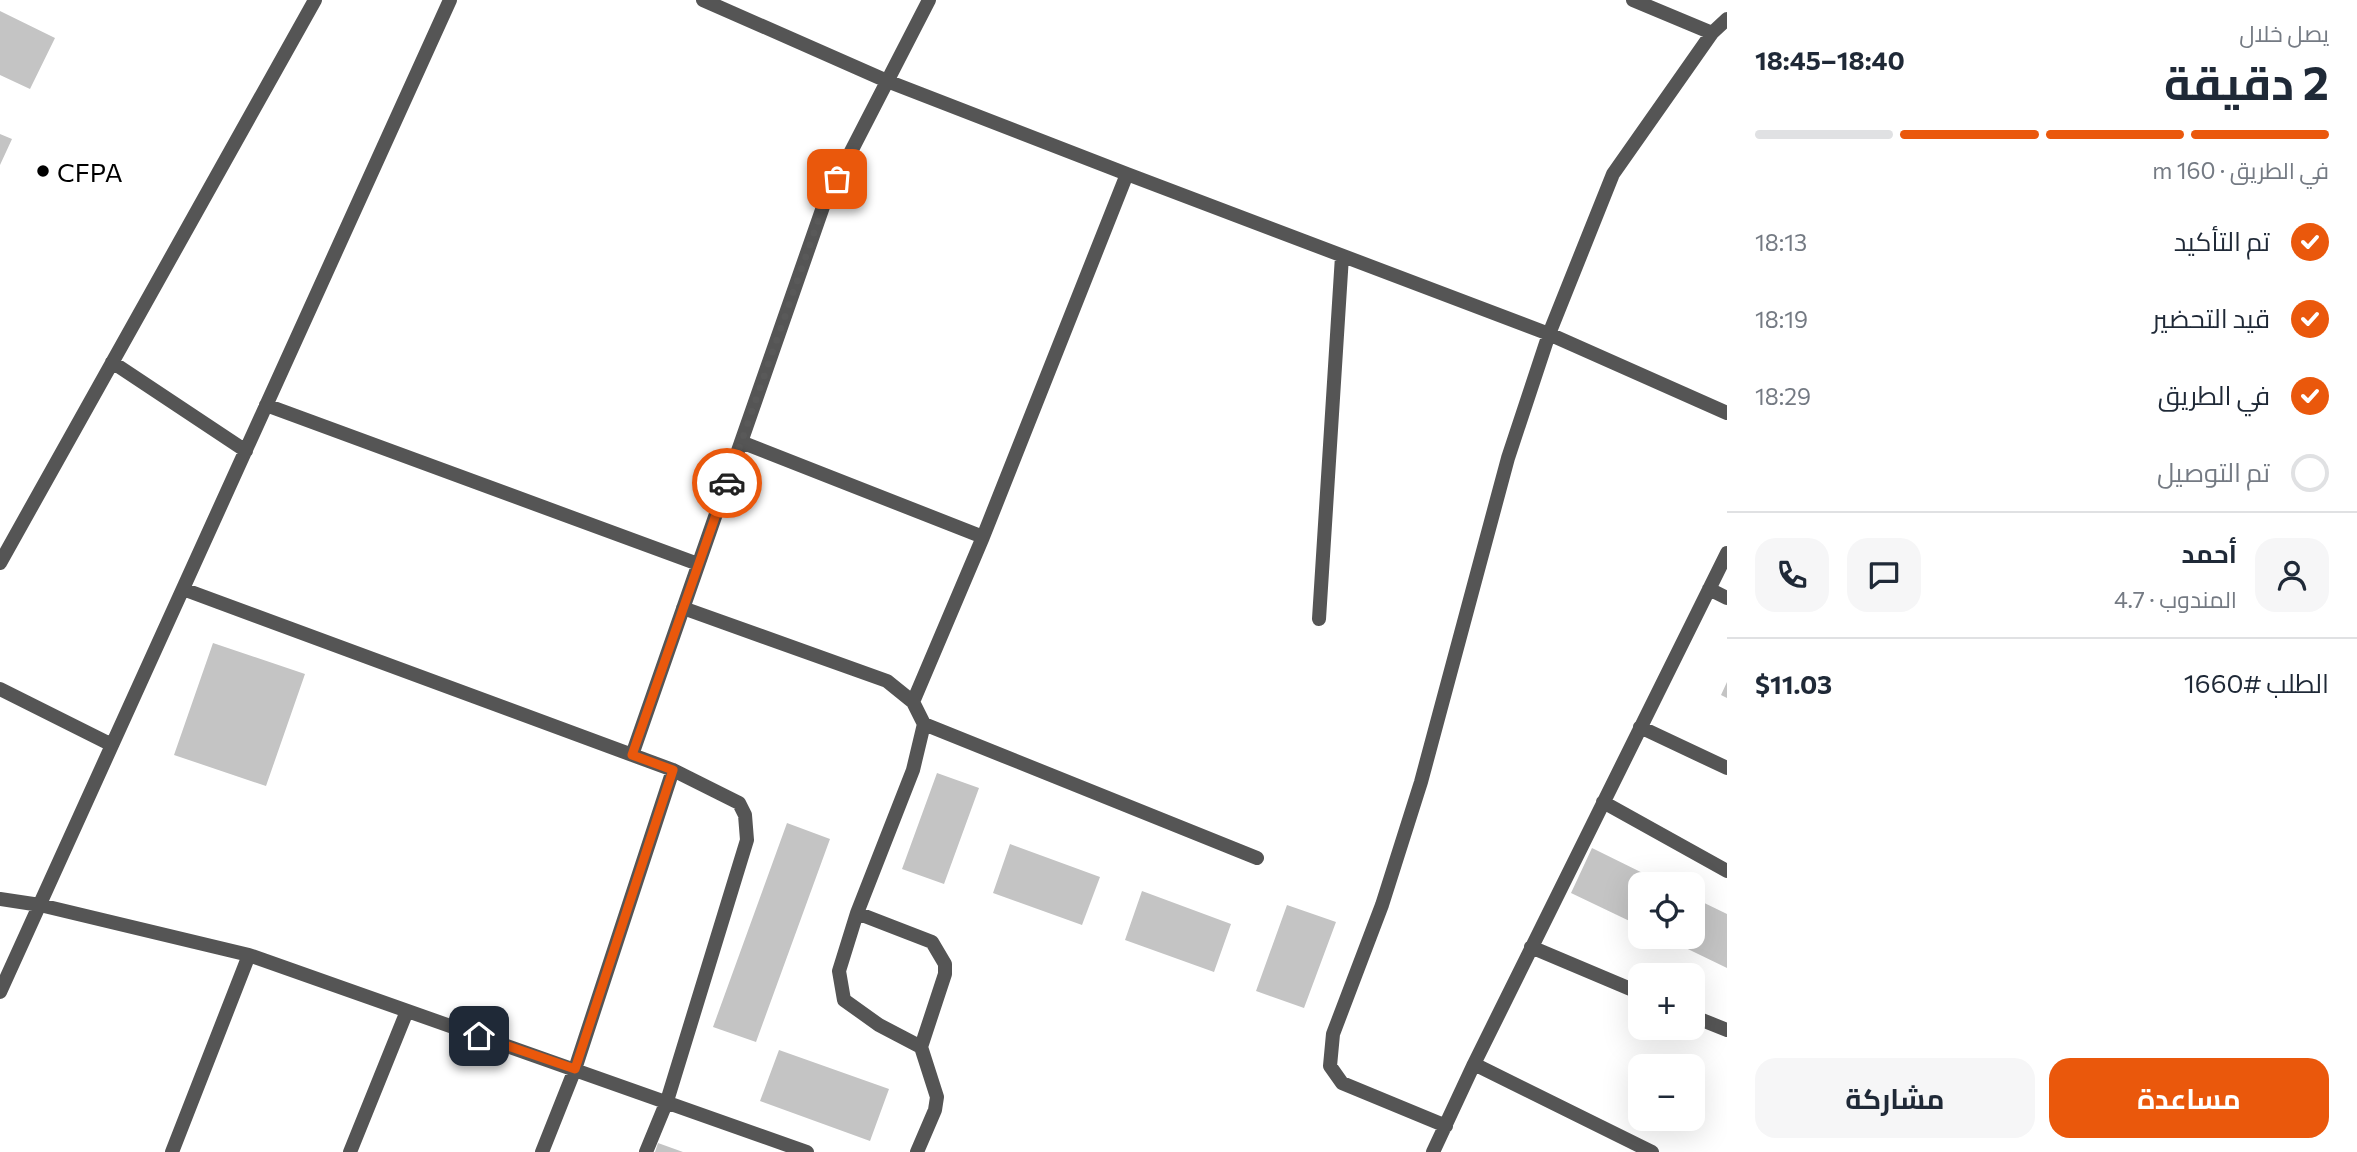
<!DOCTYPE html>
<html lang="ar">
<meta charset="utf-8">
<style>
body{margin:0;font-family:Commissioner,Cairo,sans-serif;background:#f6f6f7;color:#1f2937;direction:rtl;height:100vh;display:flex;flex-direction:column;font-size:26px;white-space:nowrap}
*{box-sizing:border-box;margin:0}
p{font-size:23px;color:#747a83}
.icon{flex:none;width:38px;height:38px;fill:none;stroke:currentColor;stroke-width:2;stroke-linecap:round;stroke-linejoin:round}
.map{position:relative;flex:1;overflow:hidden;direction:ltr}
.details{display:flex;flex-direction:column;background:#fff;width:630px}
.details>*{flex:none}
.fabs{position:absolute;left:1628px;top:872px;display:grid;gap:14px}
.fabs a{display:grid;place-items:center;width:77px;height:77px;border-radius:14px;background:#fff;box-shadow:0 7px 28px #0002;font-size:35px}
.pin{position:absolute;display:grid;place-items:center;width:60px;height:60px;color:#fff;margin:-30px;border-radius:14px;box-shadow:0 4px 10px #0006}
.courier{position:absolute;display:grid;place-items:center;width:70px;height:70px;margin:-35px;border:5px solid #ea580c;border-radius:50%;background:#fff;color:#222;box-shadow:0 2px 9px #0007}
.summary em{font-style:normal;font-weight:700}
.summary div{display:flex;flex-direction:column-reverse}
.summary{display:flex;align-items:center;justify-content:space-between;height:119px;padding:0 28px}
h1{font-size:46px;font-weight:700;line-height:52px}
.bar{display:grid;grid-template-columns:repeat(4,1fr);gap:10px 7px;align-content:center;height:84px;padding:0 28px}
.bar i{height:9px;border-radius:5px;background:#e0e1e3}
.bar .active{background:#ea580c}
.bar p{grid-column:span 4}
.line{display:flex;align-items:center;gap:18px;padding:0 28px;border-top:2px solid #e0e1e3}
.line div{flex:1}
.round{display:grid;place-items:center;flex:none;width:74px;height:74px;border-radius:21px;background:#f6f6f7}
ol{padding:0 28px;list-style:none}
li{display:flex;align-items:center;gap:21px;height:77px}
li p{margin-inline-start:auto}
li .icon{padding:7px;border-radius:50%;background:#ea580c;color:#fff;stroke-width:4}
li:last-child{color:#747a83}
li i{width:38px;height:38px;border:4px solid #e0e1e3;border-radius:50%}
.primary-button{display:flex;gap:14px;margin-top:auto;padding:14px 28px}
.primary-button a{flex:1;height:80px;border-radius:21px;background:#ea580c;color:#fff;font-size:28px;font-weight:700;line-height:80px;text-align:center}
.primary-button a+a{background:#f6f6f7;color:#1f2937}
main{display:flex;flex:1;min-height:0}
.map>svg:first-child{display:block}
.building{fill:#c4c4c4}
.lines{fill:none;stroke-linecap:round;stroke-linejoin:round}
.minor{stroke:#555;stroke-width:14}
.done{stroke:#595959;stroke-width:7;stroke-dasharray:0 12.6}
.route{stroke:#ea580c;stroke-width:9}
.poi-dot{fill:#000;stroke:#fff;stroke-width:2.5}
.labels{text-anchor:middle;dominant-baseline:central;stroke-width:6;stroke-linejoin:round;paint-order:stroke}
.poi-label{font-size:26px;fill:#000;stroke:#fff;text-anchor:start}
</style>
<main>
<section class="details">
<div class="summary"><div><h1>2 دقيقة</h1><p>يصل خلال</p></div><em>18:40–18:45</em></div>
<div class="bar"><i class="active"></i><i class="active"></i><i class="active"></i><i></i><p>في الطريق · 160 m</p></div>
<ol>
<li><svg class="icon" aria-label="check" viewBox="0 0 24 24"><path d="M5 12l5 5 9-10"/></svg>تم التأكيد<p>18:13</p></li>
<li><svg class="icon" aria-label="check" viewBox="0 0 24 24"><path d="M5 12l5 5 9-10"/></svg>قيد التحضير<p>18:19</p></li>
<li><svg class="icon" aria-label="check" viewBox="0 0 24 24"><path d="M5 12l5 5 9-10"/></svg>في الطريق<p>18:29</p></li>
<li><i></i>تم التوصيل</li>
</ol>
<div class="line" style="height:126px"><a class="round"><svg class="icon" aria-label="person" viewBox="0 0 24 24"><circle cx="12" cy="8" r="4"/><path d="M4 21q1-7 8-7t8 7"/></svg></a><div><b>أحمد</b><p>المندوب · 4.7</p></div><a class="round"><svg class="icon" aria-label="chat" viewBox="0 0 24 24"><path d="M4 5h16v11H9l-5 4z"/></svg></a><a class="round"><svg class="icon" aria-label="phone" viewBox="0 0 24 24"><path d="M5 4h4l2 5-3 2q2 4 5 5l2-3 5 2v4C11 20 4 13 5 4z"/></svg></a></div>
<div class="line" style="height:91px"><div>الطلب #1660</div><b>$11.03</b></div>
<div class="primary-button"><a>مساعدة</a><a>مشاركة</a></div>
</section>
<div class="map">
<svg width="1727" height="1152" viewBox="0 0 1727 1152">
<rect width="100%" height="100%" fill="#fff"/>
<path class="building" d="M0,11L55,38L30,89L0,75Z
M0,134L12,139L0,165Z
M213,643L305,674L266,786L174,755Z
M1727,682V698L1721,695Z
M937,773L979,788L944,884L902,869Z
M787,823L830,839L756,1042L713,1027Z
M1010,844L1100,877L1082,925L993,893Z
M1592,848L1665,884H1640V926L1571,893Z
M1142,891L1231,924L1214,972L1125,940Z
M1692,897L1727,914V968L1661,936H1692Z
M1287,905L1336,922L1304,1008L1256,991Z
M779,1050L889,1089L870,1141L760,1101Z
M658,1143L683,1152H655Z"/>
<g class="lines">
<path class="minor" d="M703,0L887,81L1127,174L1549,334L1727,413
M1633,0L1712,33
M112,362L246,451
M266,405L698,564
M741,442L983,537
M0,563L315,0
M183,589L673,770L739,803L745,815L747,840L667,1101L646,1152
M1709,589L1727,598
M683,608L887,681L913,702L924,724L913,770L857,913L839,971L844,1000L879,1025L921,1047
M1319,619L1342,256
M0,689L112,745
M913,702L983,537L1127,174
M924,724L1257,858
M1640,727L1727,768
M632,755L824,204L929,0
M1603,802L1727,871
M0,899L40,905L249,955L807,1152
M857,913L932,942L945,964V974L921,1047L937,1097L935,1110L917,1152
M1531,947L1640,993
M0,992L450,0
M1692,1016L1727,1030
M1474,1064L1652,1152
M1446,1126L1342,1083L1330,1066L1333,1034L1382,905L1421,782L1508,458L1549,334L1613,174L1712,33L1727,19
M172,1152L249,955
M350,1152L407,1011
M542,1152L575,1069L673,770
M1433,1152L1474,1064L1727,553"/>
</g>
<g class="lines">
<path class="done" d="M727,483L824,204L837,179"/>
<path class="route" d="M479,1036L575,1069L673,770L632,755L727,483"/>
</g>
<circle class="poi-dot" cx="43" cy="171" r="7"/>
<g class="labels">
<g class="poi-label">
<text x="57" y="171">CFPA</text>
</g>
</g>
</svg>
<div class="fabs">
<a><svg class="icon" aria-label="locate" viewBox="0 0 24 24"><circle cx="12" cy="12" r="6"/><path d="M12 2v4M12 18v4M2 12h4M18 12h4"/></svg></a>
<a>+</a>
<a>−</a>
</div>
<div class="pin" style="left:837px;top:179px;background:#ea580c"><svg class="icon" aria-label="bag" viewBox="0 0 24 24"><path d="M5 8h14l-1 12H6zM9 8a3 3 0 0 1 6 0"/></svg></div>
<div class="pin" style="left:479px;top:1036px;background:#1f2937"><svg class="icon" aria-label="home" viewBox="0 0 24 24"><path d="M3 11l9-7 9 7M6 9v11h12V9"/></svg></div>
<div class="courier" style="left:727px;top:483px"><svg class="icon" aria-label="car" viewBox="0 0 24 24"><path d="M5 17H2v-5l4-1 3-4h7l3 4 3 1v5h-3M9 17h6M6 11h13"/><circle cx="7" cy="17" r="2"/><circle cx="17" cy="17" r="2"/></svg></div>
</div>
</main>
